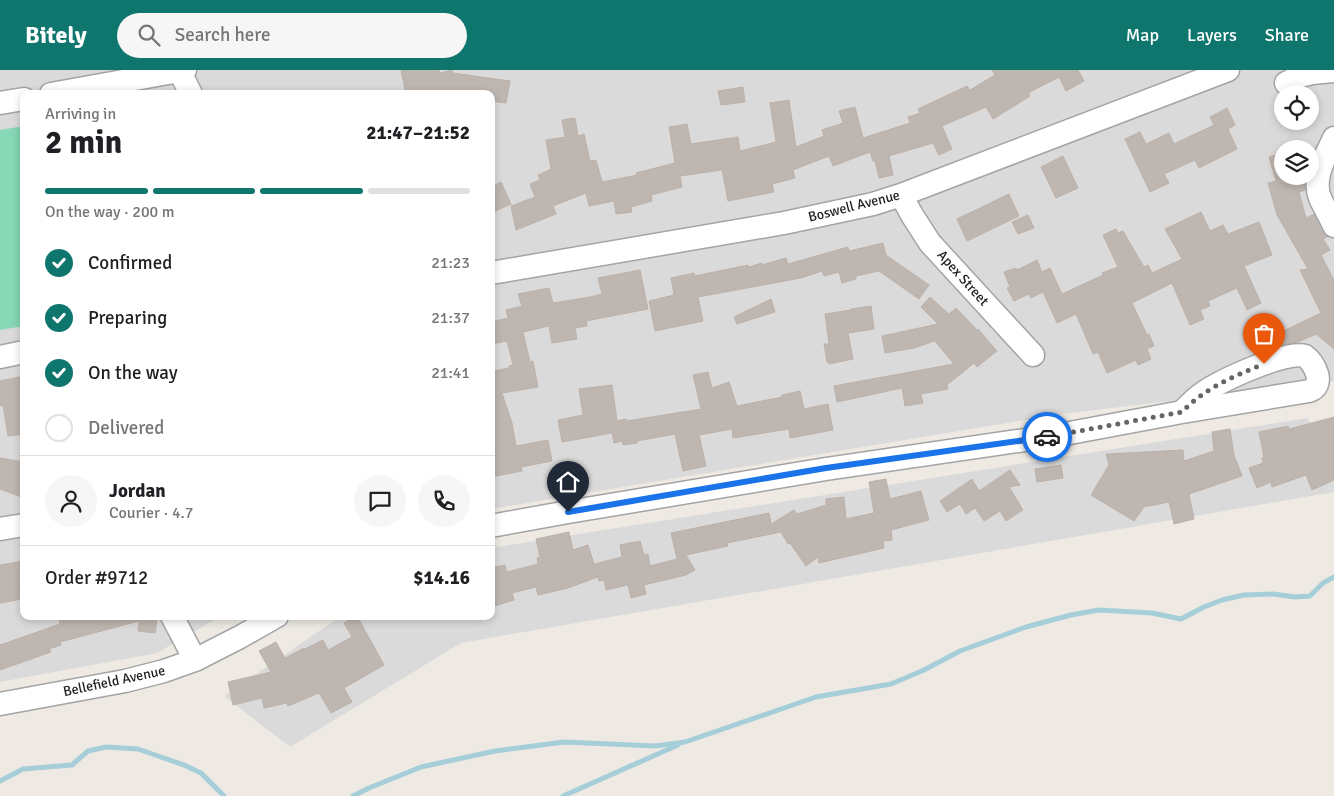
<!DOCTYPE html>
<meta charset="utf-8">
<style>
body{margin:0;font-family:Signika,sans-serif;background:#f6f6f6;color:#202124;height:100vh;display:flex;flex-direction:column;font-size:19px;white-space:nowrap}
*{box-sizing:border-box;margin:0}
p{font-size:16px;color:#757577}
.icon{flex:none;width:28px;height:28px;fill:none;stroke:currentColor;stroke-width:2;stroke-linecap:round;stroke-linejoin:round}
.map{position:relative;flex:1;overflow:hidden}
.side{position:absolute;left:20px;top:20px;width:475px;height:530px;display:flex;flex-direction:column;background:#fff;border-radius:10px;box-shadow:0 2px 8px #0003}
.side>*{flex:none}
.tools{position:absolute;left:1274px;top:15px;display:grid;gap:10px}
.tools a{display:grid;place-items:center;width:45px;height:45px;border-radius:50%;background:#fff;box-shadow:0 2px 8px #0003;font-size:25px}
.pin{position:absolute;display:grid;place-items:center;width:42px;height:42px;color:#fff;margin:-51px -21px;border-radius:50% 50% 50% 0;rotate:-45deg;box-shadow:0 0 5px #0007}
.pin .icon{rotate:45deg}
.courier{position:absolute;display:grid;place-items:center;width:50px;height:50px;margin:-25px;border:4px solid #1a73e8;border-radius:50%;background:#fff;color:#222;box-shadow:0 1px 6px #0007}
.headline em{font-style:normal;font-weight:800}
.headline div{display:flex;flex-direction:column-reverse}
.headline{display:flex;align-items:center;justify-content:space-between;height:85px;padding:0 25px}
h1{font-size:32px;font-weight:800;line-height:38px}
.bar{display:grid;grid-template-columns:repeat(4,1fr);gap:8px 5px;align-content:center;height:60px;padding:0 25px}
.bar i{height:6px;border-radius:4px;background:#e0e0e0}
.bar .current{background:#0f766e}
.bar p{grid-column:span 4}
.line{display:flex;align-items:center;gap:12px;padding:0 25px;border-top:1px solid #e0e0e0}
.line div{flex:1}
.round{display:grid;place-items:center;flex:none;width:52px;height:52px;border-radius:26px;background:#f6f6f6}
ol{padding:0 25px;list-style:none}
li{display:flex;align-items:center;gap:15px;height:55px}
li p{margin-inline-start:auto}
li .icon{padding:5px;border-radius:50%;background:#0f766e;color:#fff;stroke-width:4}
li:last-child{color:#757577}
li i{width:28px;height:28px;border:2px solid #e0e0e0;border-radius:50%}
header{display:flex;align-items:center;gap:30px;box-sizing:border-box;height:70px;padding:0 25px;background:#0f766e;color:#fff}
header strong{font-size:24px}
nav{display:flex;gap:28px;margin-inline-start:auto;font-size:18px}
.search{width:350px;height:45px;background:#f6f6f6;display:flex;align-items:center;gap:12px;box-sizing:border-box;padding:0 18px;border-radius:28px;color:#757577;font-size:19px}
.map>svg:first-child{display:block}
.residential{fill:#dbdada;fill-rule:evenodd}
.pitch{fill:#86d8b7}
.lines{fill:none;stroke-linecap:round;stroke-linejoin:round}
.stream{stroke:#a6ced9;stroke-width:5}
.building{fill:#beb6b0;stroke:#beb1a7}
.minor-casing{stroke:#a4a4a4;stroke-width:25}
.minor{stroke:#fff;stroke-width:22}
.done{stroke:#666562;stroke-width:5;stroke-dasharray:0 9}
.route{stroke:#1a73e8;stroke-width:6}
.labels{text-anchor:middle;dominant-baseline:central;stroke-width:4;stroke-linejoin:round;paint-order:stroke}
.street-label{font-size:14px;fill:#1d1d1d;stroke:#fff}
</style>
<header>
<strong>Bitely</strong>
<div class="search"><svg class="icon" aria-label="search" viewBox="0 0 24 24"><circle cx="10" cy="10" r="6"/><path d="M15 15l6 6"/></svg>Search here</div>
<nav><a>Map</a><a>Layers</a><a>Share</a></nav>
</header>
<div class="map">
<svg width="1334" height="726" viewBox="0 0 1334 726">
<rect width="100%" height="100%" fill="#eeeae3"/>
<path class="residential" d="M0,0H1334V311L1055,345L491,439V24H24V546H221L157,583L0,612ZM1282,24H1310V51H1282ZM1282,79H1310V106H1282Z
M1308,348L1334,403V422L461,573L290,677L224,626L341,546H491V478Z"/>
<path class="pitch" d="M24,56V256L0,260V60Z"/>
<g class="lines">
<path class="stream" d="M0,711L23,699L72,695L88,681L106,677L138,679L184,695L201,703L224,726
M353,726L369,718L421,697L495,681L564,672L655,676L685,672L816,627L891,614L924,600L960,581L1026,557L1071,545L1099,540L1152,543L1181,549L1204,537L1222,530L1244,525L1273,524L1295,527L1310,526L1323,513L1334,507
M563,726L678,675"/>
</g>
<path class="building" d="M401,0H439L440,3L452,0L453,3L510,11L506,33L491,31V24H406Z
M992,0H1078L1084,11L1066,21L1059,7L1028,23L1030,26L993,49L986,37L942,56L952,79L939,85L933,73L889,86L893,105L879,108L875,91H873L870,82L833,96L829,86L793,100L795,108L772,114L774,122L728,131L722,100L680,106L682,117L651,125L652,131L631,137L632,142L616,144L614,131L589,136L586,123L553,136L556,144L516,160L511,136L535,127L530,114L540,110L538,105L551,99L546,70L565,67L562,50L575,48L578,66L584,64L590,91L596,90L602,112L637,105L636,103L675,93L669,57L687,54L691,74L738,67L740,81L776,72L770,33L789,30L796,77L824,66L822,60L843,53L839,41L855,37L863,68L910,53L908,47L920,43L918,39L967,16L970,20L995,5Z
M743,17L745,32L721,35L718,21Z
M1227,38L1235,55L1228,59L1237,79L1199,98L1195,90L1164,104L1169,113L1150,122L1125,69L1140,62L1146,74L1169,63L1174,74L1214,55L1210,47Z
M1282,83V106H1305V120L1299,122L1306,148L1314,144L1322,162L1327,167L1323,169L1330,180L1321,185L1334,210V279L1316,264L1298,272L1281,275L1262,281L1258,273L1321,243L1300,200L1308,199L1277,145L1268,113L1276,111L1269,87Z
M1063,86L1078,118L1056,128L1041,97Z
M501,112L511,134L491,143V117Z
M1009,124L1019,146L967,171L957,149Z
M1201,142L1210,161L1223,155L1228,164L1259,152L1272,185L1244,196L1261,233L1247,240L1237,218L1208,231L1210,236L1200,240L1204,249L1190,255L1172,213L1132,233L1147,265L1149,264L1154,276L1147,279L1151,289L1138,295L1136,290L1107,303L1098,282L1093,284L1076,244L1057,253L1043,222L1031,228L1029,224L1014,231L1007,218L1010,217L1004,202L1016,198L1017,200L1037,190L1042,202L1050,198L1062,224L1103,205L1102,203L1118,197L1103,165L1116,159L1118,163L1123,161L1144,197L1148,195L1152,203L1182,189L1165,159Z
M1028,145L1034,158L1018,164L1012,152Z
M883,173L886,185L929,215L919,229L879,201L856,206V209L842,213L839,202L824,206L822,201L801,208L698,227L703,251L655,261L649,231L674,225L671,208L694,203L695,206L748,195L749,197L762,193V195L786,188L788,194L848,177L849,181Z
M640,200L648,239L586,251L587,256L575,258L577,269L552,273L549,256L523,262L530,292L533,291L538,317L502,323L512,353L516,376L548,370L552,391L521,397L522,401L491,407V298H493L494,301L509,298V296L513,295L507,271L491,274V252L508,248L506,240L522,236L518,224L549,218L553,233L590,227L602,224L598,208Z
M930,227L949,244L956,238L977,260L978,259L997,281L977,297L974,293L947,315L948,319L921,324L923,333L905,336L902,318L837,332L834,316L954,294L935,271L914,278L885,283L882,266L938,254L921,237Z
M771,229L775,242L737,254L734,247Z
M871,236L874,259L848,263L853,289L829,294V292H827L824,274H829L825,244L851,240V239Z
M708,302L712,318L729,312L737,336L782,327V325L800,321L804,339L828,334L833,360L790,368L789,359L733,368L732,359L699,365L706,396L683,401L675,364L637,371V373L623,375L622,371L614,373L612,363L562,372L558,350L583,345L579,319L612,315L617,351L626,349L627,351L701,339L693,305Z
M24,306V364L8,366L3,335L0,336V311Z
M1334,347V410L1312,420L1306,405L1272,417L1271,412L1257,418L1249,398L1263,393L1262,388L1264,387L1259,362L1288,356L1289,359Z
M1230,359L1234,385L1242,406L1189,424L1194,449L1174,454L1169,432L1144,437L1134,451L1091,425L1109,395L1106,384L1183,380L1184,391L1214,381L1212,362Z
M0,388L24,392V428L0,419Z
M1061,395L1063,408L1037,412L1035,399Z
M1010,400L1020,415L1009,417L1023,440L1006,451L1000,441L984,451L975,438L966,444L960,434L947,442L940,431L972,409L979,421Z
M886,409L890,429L921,421L929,450L891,460L892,470L883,471L884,478L819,493L818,487L806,496L790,473L788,474L781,462L727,473L728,476L686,485L695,500L686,505L644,515L646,524L631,528L628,515L606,520L604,510L599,511L598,507L568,518L538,525L536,517L512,523L514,530L491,537V498L505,495L507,502L538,494L537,488L540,487L536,469L569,462L573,480L588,475L594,494L622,487L620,475L640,471L644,485L648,484L650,496L677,489L671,463L769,443L771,454L794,440L797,444L826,435V429L844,427L846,449L874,443L869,412Z
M24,491V513L19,514L22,529L0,533V495Z
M58,546H141V547L157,549L155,563L138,561L139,551L60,572L61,575L49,579L51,582L0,600V575L60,554Z
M357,546L384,595L344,618L352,632L331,643L319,623L288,636L287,633L264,638L262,628L233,635L228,612L271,602L259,581L276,572L285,588L304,578L305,579L323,570L328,580L352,567L344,553Z"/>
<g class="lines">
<defs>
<path id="minor" d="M179,0L191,24
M1286,13L1300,6L1312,3L1334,1
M51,24L185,0
M0,33L24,29
M1334,68C1326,86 1312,107 1320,128C1324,137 1330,146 1334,156
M901,125L912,145L930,173L1033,285
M491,203L784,153L873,134L901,125L1228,0
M0,287L24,282
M491,456L568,442L826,399L1059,365L1182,342L1309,321C1326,316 1315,293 1305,286C1286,280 1220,311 1203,323C1195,328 1189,335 1182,342
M0,459L24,455
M172,546L195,590
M0,634L125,611L164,601L195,590L240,567L277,546"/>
</defs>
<use href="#minor" class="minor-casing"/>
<use href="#minor" class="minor"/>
</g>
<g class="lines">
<path class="done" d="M1047,367L1182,342C1205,318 1234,306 1264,294"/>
<path class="route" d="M568,442L826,398L1047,367"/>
</g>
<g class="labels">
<g class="street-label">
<text transform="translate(854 136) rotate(-14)">Boswell Avenue</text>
<text transform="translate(963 208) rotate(48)">Apex Street</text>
<text transform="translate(114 611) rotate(-12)">Bellefield Avenue</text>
</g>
</g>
</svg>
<div class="tools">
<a><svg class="icon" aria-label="locate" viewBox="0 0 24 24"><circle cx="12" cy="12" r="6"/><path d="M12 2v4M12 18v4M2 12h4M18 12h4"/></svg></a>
<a><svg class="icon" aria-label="layers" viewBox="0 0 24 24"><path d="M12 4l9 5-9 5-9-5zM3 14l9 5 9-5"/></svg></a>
</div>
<div class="pin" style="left:1264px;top:294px;background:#ea580c"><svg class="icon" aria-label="bag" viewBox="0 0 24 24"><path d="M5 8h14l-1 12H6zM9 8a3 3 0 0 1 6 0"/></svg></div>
<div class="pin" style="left:568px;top:442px;background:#1f2937"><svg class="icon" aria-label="home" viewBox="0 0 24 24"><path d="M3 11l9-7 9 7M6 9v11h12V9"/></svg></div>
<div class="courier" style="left:1047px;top:367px"><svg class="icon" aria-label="car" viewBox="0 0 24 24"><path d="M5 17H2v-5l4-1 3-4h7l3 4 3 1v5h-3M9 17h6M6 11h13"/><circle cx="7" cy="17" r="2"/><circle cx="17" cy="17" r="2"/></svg></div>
<section class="side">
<div class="headline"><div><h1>2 min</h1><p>Arriving in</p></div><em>21:47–21:52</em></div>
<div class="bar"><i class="current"></i><i class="current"></i><i class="current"></i><i></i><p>On the way · 200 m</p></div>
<ol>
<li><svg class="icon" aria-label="check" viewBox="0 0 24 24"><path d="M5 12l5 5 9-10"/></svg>Confirmed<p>21:23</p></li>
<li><svg class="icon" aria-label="check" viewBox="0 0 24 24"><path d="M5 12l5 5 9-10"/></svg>Preparing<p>21:37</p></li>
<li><svg class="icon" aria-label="check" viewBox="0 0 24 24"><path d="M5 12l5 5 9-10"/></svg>On the way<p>21:41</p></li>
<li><i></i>Delivered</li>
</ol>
<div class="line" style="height:90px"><a class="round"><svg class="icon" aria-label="person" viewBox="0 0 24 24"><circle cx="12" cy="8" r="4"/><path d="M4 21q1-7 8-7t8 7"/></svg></a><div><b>Jordan</b><p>Courier · 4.7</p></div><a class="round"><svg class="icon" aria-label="chat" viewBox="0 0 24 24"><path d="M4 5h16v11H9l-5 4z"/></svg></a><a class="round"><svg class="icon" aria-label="phone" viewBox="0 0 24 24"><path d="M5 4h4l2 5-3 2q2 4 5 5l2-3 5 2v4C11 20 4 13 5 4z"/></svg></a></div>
<div class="line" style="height:65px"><div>Order #9712</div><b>$14.16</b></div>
</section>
</div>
